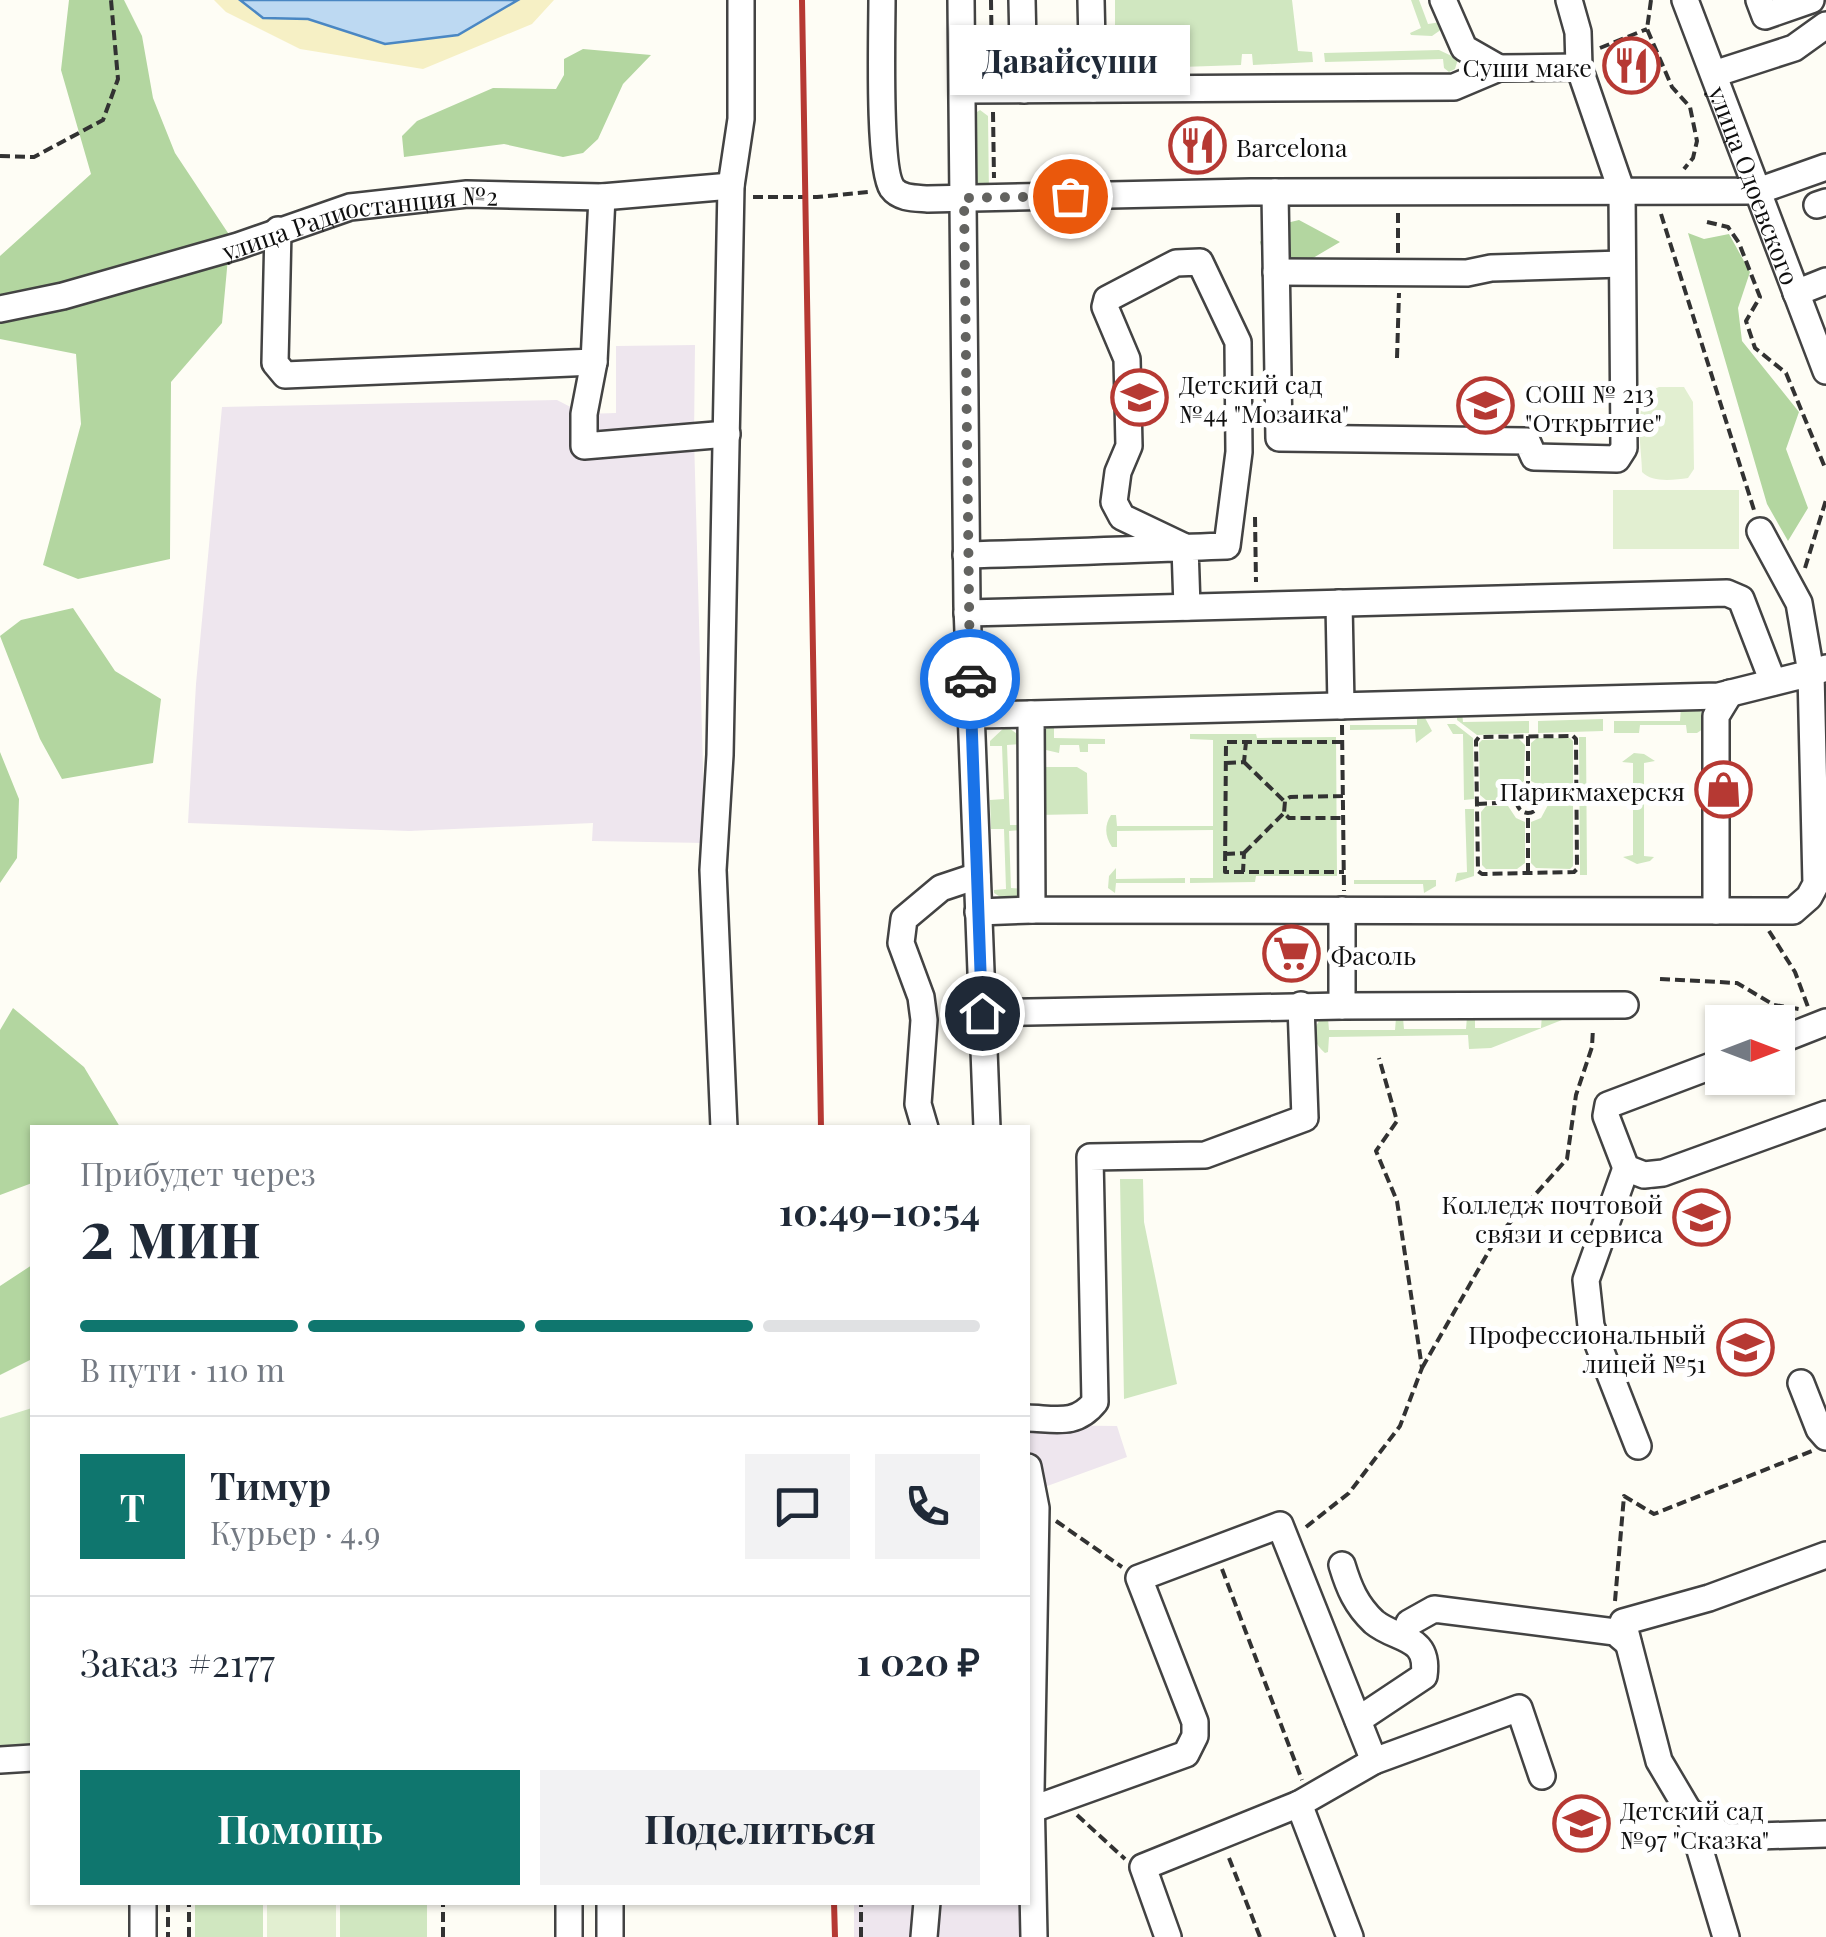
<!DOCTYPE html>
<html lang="ru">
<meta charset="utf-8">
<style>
body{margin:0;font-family:"Playfair Display",serif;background:#f2f2f3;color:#1f2937;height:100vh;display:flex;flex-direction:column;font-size:38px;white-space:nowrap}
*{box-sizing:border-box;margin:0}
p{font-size:32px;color:#747a83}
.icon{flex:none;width:55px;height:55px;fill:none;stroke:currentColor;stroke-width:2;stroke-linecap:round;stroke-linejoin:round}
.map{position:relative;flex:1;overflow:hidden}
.sheet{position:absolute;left:30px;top:1125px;width:1000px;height:780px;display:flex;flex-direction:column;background:#fff;border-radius:0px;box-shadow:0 2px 8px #0004}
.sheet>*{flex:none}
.needle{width:65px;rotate:90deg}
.tools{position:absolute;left:1705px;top:1005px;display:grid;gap:20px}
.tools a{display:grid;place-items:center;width:90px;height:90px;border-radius:0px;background:#fff;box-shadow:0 2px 8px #0004;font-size:50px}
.pin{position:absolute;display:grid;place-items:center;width:85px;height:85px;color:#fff;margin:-42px;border:5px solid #fff;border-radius:50%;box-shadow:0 2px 10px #0007}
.courier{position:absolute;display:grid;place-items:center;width:100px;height:100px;margin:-50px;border:8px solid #1a73e8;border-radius:50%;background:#fff;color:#222;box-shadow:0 2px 12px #0007}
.bubble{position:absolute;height:70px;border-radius:0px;background:#fff;box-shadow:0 2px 8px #0004;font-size:32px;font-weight:700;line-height:70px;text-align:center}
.head em{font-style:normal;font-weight:700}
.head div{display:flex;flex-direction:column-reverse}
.head{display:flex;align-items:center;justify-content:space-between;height:170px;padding:0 50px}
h1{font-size:65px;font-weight:700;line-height:75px}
.bar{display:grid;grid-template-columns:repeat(4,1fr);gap:15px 10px;align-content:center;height:120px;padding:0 50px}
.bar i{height:12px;border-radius:8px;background:#e0e1e3}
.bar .active{background:#0f766e}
.bar p{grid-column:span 4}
.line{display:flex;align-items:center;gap:25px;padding:0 50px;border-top:2px solid #e0e1e3}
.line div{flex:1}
.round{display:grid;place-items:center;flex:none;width:105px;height:105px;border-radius:0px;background:#f2f2f3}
.button{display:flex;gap:20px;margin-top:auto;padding:20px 50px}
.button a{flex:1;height:115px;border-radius:0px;background:#0f766e;color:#fff;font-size:40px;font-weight:700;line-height:115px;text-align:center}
.button a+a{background:#f2f2f3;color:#1f2937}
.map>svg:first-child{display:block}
.industrial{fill:#eee6ee}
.green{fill:#d0e7c0}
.forest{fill:#b3d6a0}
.sand{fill:#f6f0c5}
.pitch{fill:#e2efd1}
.water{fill:#bdd9f2;stroke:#4a87c3;stroke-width:2.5}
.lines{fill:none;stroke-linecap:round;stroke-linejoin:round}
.minor-casing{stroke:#434343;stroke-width:30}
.path{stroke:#323232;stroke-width:4;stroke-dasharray:10 5;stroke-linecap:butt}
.minor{stroke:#fff;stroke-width:25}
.rail{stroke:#b63933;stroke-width:6}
.done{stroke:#636360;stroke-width:10;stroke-dasharray:0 18}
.route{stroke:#1a73e8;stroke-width:12}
.labels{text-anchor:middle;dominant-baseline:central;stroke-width:10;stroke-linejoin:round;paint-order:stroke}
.poi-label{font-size:25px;fill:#101010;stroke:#fff;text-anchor:start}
.street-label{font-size:25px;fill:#101010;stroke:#fff}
</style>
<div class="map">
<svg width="1826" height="1937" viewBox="0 0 1826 1937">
<rect width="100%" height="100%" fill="#fefdf5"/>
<path class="industrial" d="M695,345L694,437L705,843L592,841L593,823L409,831L188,823L196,684L222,407L557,400L584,414L616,413V346Z
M1028,1425L1117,1426L1127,1457L1028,1493Z
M854,1903H1024L1025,1937H854Z"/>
<path class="green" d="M1115,0H1292L1298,51L1312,52L1313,62L1253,65L1252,54H1242L1241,65L1181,67L1180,55L1171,54V68L1109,69L1108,81L1104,80L1100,63L1115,62Z
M1411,0H1419L1428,24L1441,22L1442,29L1432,36L1411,35L1410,33L1421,28Z
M1439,50L1458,59L1455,69L1449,72L1444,68L1443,59L1325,62L1324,53Z
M980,110L988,116L989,195L967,184L971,116Z
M1681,706L1699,710L1706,718L1703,729L1697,733H1687L1686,725H1640L1639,733H1614V721H1680Z
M1457,711L1462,712L1463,722L1529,721V733L1477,735L1457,720Z
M1417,714H1423L1432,731L1416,743L1415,729L1350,730V725H1417Z
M1603,719V731L1538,733V721Z
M1054,723V738L1105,739V744H1088V752H1080L1079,745H1060L1059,753L1046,750L1042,736L1048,724Z
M1447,724H1455L1473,738L1474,799L1464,800L1463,734H1453Z
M1006,726L1020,736L1023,744L1007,745L1010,825H1021V830L1009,831L1011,888L1024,889L1022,895L1007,901L994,893V890L1006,889L1004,829H991L990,800L1004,799L1002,746H990V741Z
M1190,734H1256L1257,738L1336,737L1337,876H1256L1255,882L1190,883V878H1213V830L1117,831V847H1112C1105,836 1104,826 1111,815H1116L1117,826H1213V740L1190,739Z
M1579,737H1586L1587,875H1580Z
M1537,738H1570L1573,741V799L1549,800L1543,787L1531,781V743Z
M1519,739L1525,745L1524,781L1513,788L1508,800H1486L1480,795L1479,743L1482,740Z
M1634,753L1644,754L1655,761L1644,763V856L1654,857L1650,861L1637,864L1623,857L1633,855V763L1622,762Z
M1038,767H1077L1087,773L1088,814L1038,815Z
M1548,805H1573V866L1570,869L1536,868L1531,863V822L1541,818Z
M1486,806H1508L1516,818L1525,822V863L1517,869H1486L1482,865L1481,812Z
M1465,809H1474V876L1455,882L1457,873L1467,872Z
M1116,868V879L1185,878V883H1116L1115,893L1108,888L1109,876Z
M1354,880H1436V886L1424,893L1423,884H1354Z
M1542,1014L1567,1018L1491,1048L1469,1049L1468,1035L1329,1037L1328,1052L1325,1053C1313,1043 1310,1030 1322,1018H1328L1329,1030H1395L1396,1018H1403L1404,1029H1466L1467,1017H1475V1028H1541Z
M1120,1179H1143L1144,1222L1177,1384L1124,1399Z
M32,1408V1747L0,1749V1418Z
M195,1905H263V1937H195Z
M340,1905H427V1937H340Z"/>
<path class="forest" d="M69,0H124L142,36L153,98L175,153L230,236L222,323L171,382L170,559L78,579L43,565L81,424L76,354L0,339V256L91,174L61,70Z
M583,49L651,55L623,84L598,139L583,153L563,157L504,144L404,157L402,136L417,121L493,88L556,89L564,75V59Z
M1299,220L1340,242L1308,261L1264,257L1260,242L1270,227Z
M1688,233L1704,239L1729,234L1750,272L1738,308L1742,341L1799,412L1786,449L1808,508L1788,541L1767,504Z
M73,608L115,671L161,699L153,763L62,779L40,739L0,636L21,620Z
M0,752L19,799L17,858L0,883Z
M13,1008L84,1067L120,1127L32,1128V1183L0,1195V1030Z
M32,1265V1359L0,1375V1286Z"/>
<path class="sand" d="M214,0H240L263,18L308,19L385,44L458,35L518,0H554L532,24L423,69L300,49L226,12Z"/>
<path class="pitch" d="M1659,387H1684L1693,402L1694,469L1688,478C1674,480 1652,483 1642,472C1642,447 1630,397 1659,387Z
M1613,490H1739V549H1613Z
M267,1905H336V1937H267Z"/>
<path class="water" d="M240,0H518L458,35L385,44L308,19L263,18Z"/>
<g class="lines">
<defs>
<g id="minor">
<path d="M882,0C882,32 878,167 892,188C900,199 916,198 928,199L1251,192L1758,191L1826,167"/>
<path d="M961,0L967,606L987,1128"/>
<path d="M1022,0L1024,90"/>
<path d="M1091,0L1093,89"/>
<path d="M1443,0L1464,48L1499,68"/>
<path id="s1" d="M1685,0L1826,371"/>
<path d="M1759,0L1765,16L1811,0"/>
<path d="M1714,74L1794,48L1826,25"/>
<path d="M963,90L1454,87L1499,68L1579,67"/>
<path d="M1275,192L1279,438L1527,441L1534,457L1617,459L1624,448L1622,192L1579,67L1578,32L1569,0"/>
<path d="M1817,205L1826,202"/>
<path d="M278,230L275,363L285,375L594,362L602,197"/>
<path d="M1276,272L1467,273L1491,268L1622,264"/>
<path d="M1796,293L1826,281"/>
<path id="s2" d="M0,309L63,296L238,246L350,207L467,194L602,197L731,186"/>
<path d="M594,362L584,414V446L727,434"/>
<path d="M1760,531L1799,603L1811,673L1816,884L1809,897L1793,911L1032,910L1031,714L1719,696L1811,673L1826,668"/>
<path d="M966,555C1053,553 1140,549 1227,546L1239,452L1238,342L1200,262L1176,263L1107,299L1105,307L1127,359L1129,446L1118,472L1114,502L1122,517L1185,547L1187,607"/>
<path d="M1339,603L1341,706"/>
<path d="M967,613L1727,593L1741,599L1773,682"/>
<path d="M972,715L1031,714"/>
<path d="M1342,910V1006L1625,1005"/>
<path d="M1716,911V716L1730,693"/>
<path d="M978,912L1032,910"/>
<path d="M982,1013L1342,1006"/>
<path d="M1778,1041L1826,1022"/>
<path d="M1722,1062L1608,1105L1606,1116L1626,1168L1644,1175L1663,1173L1826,1114"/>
<path d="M724,1128L713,870L720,755L731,186L741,119V0"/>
<path d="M925,1128L918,1104L924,1020L921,997L901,943L904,919L941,888L977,876"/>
<path d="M1626,1168L1586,1280L1591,1326L1638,1446"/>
<path d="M1801,1383L1819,1429L1826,1437"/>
<path d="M1028,1418C1056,1419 1076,1426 1095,1402L1090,1157L1205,1155L1305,1118L1301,1005"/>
<path d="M1028,1467L1036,1508L1031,1791L1034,1937"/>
<path d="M1342,1565C1349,1588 1356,1605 1374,1622C1397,1641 1430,1635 1424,1676L1358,1720"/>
<path d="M1404,1637L1409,1623L1434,1609L1615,1632L1628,1643"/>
<path d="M0,1760L32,1758"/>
<path d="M1374,1761L1519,1708L1542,1776"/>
<path d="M1299,1804L1350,1937"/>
<path d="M1033,1809L1186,1754L1195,1736V1722L1139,1578L1280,1525L1374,1761L1299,1804L1143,1867L1168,1937"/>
<path d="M1688,1810L1725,1837L1826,1834"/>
<path d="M143,1902V1937"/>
<path d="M610,1902V1937"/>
<path d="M569,1937V1902"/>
<path d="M924,1937L927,1902"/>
<path d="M1726,1937L1688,1810L1659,1761L1623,1622L1709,1598L1826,1555"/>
</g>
</defs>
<use href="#minor" class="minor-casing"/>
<path class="path" d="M991,0L992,68
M1651,0L1647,29L1672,87L1690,107L1697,141L1693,158L1684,169
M1600,48L1647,29
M993,112L994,178
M0,156L34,157L103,120L118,79L111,0
M753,197H817L868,192
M1398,213V253
M1661,214L1754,510
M1707,222L1728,227L1739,243L1760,297L1746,321L1755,348L1786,373L1826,470
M1397,358L1399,293
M1255,517L1256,582
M1805,568L1826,500
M1342,725L1344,891
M1528,736V791
M1573,736L1576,739L1577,869L1574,872L1482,874L1478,871L1476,741L1479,737Z
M1342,742H1226L1225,872H1344
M1244,762L1284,801
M1226,763L1244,762L1246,742
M1517 802a11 11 0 1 1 22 0a11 11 0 1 1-22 0Z
M1343,796L1290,797L1285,801L1284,813L1289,818H1343
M1541,802H1576
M1477,804L1517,802
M1244,853L1283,814
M1225,854L1244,853L1243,872
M1528,873V813
M1769,931L1795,972L1808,1007
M1660,979L1737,983L1774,1005L1799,1009
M1422,1368L1497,1237L1567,1159L1576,1095L1592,1047L1593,1028
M1056,1521L1122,1567
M1306,1527L1349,1493L1400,1426L1422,1368L1397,1201L1376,1151L1397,1121L1379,1058
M1222,1569L1302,1780
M1615,1601L1624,1496L1654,1514L1812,1451
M1077,1815L1125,1859
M1229,1858L1260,1937
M168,1902V1937
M189,1937V1902
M443,1937V1902
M861,1937V1902"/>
<use href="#minor" class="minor"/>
<path class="rail" d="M802,0L821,1128
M834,1902L835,1937"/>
</g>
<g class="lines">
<path class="done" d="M970,679L964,198L1070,196"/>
<path class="route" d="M970,679L982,1013"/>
</g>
<defs>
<symbol id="restaurant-ring" viewBox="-11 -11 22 22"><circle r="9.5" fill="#fff" stroke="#b63933" stroke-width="1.5"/><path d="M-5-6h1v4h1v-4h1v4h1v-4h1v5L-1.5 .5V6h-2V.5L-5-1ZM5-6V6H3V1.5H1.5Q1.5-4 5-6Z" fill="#b63933"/></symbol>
<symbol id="school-ring" viewBox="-11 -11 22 22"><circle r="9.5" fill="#fff" stroke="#b63933" stroke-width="1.5"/><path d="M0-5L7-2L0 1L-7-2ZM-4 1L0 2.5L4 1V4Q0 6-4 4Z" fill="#b63933"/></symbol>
<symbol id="shop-ring" viewBox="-11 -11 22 22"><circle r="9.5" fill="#fff" stroke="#b63933" stroke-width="1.5"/><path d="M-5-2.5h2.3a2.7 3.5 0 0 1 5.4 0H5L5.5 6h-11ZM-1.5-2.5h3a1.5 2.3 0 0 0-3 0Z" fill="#b63933"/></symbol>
<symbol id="supermarket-ring" viewBox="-11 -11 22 22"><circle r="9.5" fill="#fff" stroke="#b63933" stroke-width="1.5"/><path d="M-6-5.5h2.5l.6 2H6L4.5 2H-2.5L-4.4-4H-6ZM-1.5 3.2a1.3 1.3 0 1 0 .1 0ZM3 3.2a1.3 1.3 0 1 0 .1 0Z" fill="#b63933"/></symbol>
<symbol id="university-ring" viewBox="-11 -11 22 22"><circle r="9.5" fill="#fff" stroke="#b63933" stroke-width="1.5"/><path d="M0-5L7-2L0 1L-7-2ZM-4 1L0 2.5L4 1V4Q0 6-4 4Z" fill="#b63933"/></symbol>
</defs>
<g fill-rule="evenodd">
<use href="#restaurant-ring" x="1600" y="34" width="63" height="63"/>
<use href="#restaurant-ring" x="1166" y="114" width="63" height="63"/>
<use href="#school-ring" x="1108" y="366" width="63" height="63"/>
<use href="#school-ring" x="1454" y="374" width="63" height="63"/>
<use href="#shop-ring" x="1692" y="758" width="63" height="63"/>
<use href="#supermarket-ring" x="1260" y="922" width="63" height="63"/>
<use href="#university-ring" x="1670" y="1186" width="63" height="63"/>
<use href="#university-ring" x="1714" y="1316" width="63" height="63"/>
<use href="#school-ring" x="1550" y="1792" width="63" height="63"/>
</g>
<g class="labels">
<g class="poi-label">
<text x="1592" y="66" text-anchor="end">Суши маке</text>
<text x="1236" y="146">Barcelona</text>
<text x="1179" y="383">Детский сад<tspan x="1179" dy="29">№44 "Мозаика"</tspan></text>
<text x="1525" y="392">СОШ № 213<tspan x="1525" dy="29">"Открытие"</tspan></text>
<text x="1685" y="790" text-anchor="end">Парикмахерскя</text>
<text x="1331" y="954">Фасоль</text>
<text x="1663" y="1203" text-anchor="end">Колледж почтовой<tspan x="1663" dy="29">связи и сервиса</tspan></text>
<text x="1706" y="1333" text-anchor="end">Профессиональный<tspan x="1706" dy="29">лицей №51</tspan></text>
<text x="1620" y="1809">Детский сад<tspan x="1620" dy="29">№97 "Сказка"</tspan></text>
</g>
<g class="street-label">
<text stroke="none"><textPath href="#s1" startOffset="198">улица Одоевского</textPath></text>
<text stroke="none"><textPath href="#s2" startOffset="372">улица Радиостанция №2</textPath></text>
</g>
</g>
</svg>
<div class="tools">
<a><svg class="needle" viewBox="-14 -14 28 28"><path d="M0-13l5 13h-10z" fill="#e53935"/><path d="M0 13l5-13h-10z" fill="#747a83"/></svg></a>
</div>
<div class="pin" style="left:1070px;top:196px;background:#ea580c"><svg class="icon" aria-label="bag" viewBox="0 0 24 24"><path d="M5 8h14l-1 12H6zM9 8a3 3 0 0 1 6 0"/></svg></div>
<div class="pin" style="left:982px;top:1013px;background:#1f2937"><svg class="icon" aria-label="home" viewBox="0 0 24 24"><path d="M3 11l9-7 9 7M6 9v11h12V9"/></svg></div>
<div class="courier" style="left:970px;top:679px"><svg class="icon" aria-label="car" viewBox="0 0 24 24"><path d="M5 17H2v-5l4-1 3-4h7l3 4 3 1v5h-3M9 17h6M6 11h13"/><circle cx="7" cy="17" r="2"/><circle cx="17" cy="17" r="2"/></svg></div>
<div class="bubble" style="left:950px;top:25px;width:240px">Давайсуши</div>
<section class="sheet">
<div class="head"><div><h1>2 мин</h1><p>Прибудет через</p></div><em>10:49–10:54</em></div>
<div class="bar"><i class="active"></i><i class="active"></i><i class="active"></i><i></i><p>В пути · 110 m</p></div>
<div class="line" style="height:180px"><b class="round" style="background:#0f766e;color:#fff">Т</b><div><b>Тимур</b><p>Курьер · 4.9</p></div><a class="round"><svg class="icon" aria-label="chat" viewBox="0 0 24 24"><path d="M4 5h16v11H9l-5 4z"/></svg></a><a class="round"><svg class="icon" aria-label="phone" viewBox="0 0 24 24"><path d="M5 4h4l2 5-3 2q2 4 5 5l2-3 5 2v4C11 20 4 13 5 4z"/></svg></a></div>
<div class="line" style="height:130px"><div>Заказ #2177</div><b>1 020 ₽</b></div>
<div class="button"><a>Помощь</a><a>Поделиться</a></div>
</section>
</div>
